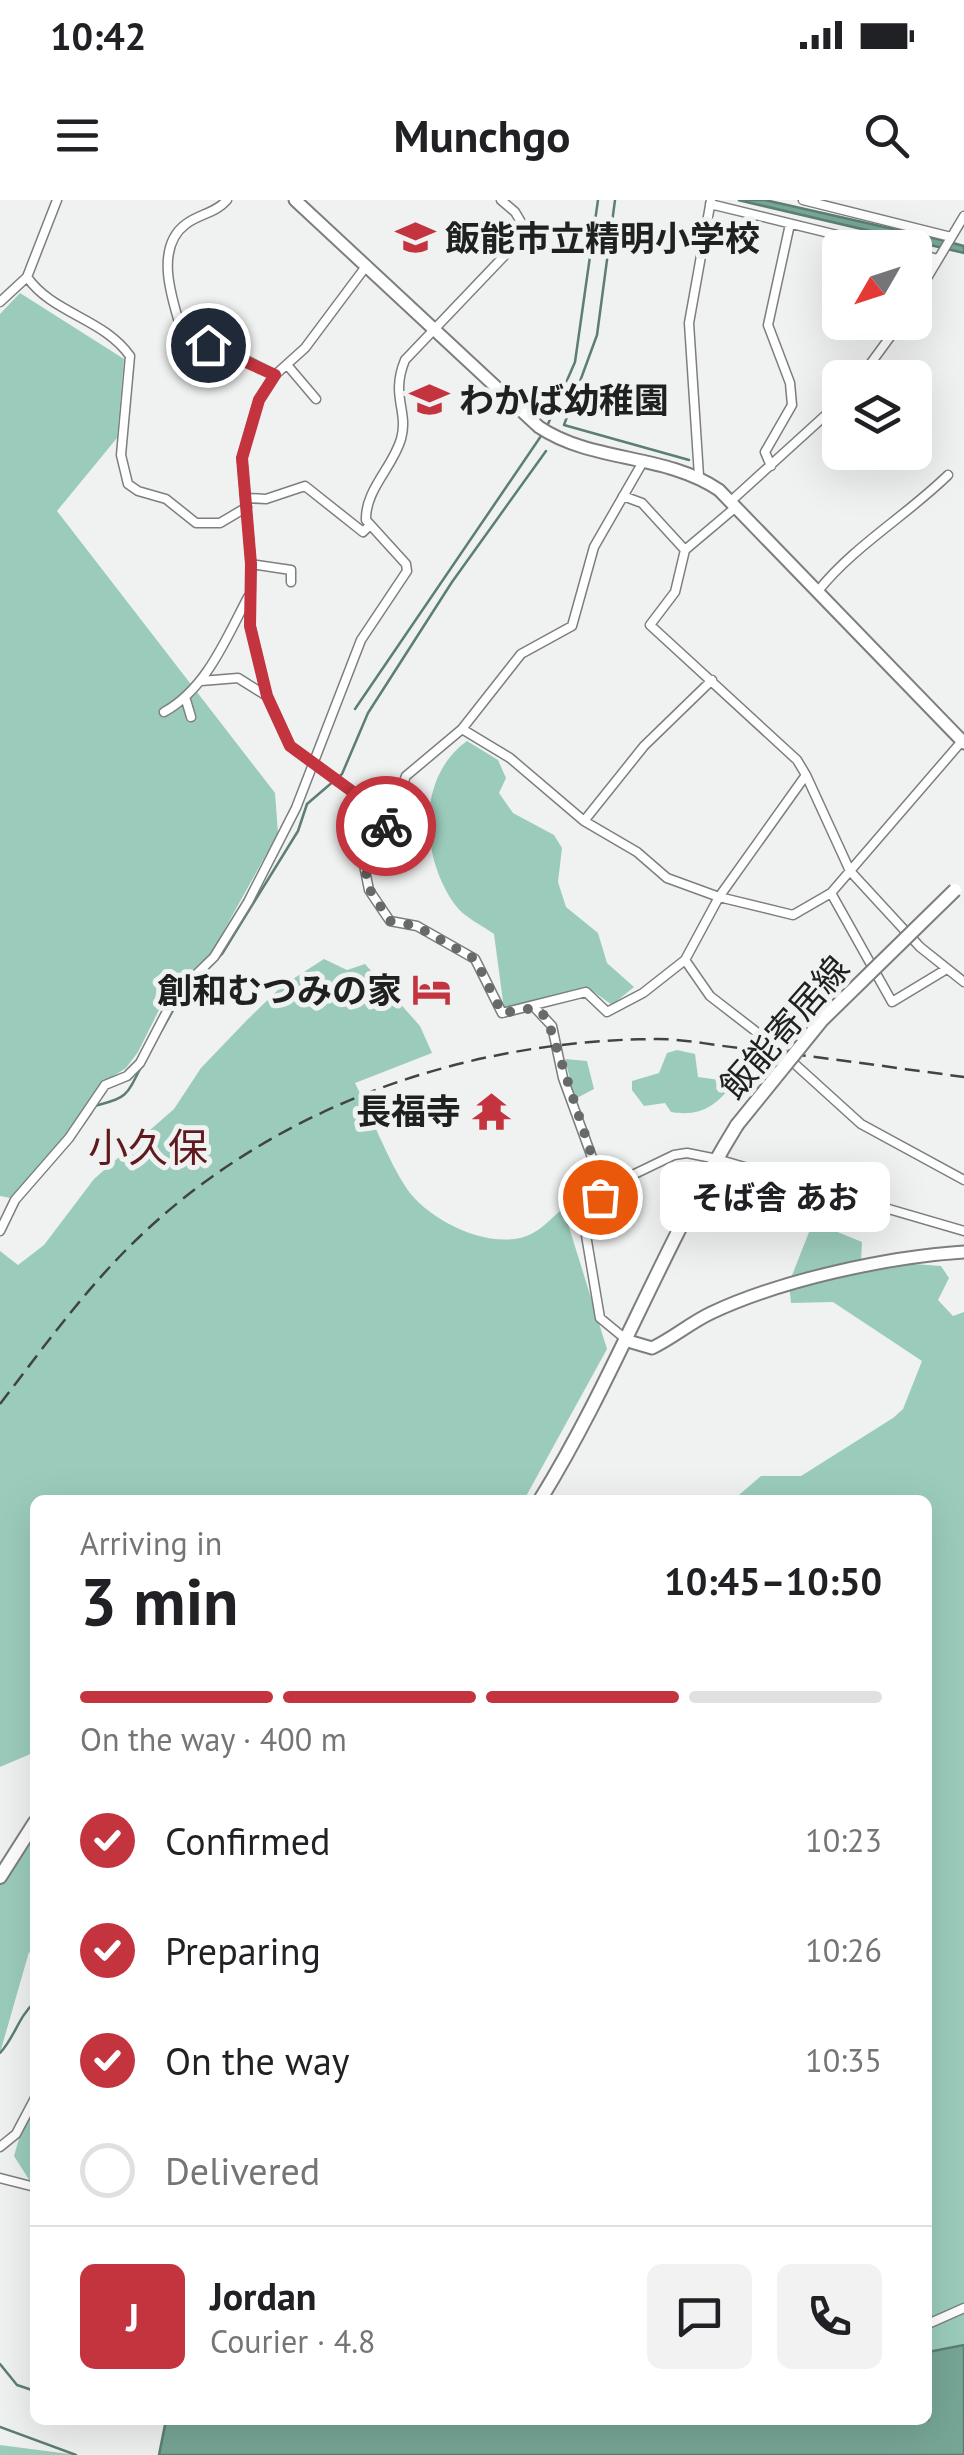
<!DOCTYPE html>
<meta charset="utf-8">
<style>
body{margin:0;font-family:"PT Sans","Noto Sans JP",sans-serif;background:#f2f2f2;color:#202124;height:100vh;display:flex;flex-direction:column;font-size:38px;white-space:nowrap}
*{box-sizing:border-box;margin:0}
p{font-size:32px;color:#757577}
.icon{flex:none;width:55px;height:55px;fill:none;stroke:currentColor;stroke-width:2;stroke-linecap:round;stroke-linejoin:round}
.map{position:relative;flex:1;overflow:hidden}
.side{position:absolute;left:30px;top:1295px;width:902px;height:930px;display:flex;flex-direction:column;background:#fff;border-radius:15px;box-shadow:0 10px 40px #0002}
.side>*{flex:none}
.needle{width:65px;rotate:231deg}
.fabs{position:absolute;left:822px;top:30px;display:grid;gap:20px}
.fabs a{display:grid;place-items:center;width:110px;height:110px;border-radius:15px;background:#fff;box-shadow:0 10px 40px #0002;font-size:50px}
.pin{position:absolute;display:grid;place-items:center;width:85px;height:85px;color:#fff;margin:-42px;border:5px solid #fff;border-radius:50%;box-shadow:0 2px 10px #0007}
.courier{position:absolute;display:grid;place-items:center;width:100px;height:100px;margin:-50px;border:8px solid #c4343f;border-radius:50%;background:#fff;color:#222;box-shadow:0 2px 12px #0007}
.bubble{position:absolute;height:70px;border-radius:15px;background:#fff;box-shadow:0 10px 40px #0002;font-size:32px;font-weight:700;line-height:70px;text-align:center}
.headline em{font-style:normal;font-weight:700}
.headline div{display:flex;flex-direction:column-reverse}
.headline{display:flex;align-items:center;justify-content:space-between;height:170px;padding:0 50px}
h1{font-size:65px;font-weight:700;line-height:75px}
.bar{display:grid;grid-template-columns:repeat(4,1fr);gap:15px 10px;align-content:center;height:120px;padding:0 50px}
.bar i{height:12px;border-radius:8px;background:#e0e0e0}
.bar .selected{background:#c4343f}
.bar p{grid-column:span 4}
.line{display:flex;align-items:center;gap:25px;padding:0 50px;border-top:2px solid #e0e0e0}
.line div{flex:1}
.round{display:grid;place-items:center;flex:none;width:105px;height:105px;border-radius:15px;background:#f2f2f2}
ol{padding:0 50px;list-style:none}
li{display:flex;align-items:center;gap:30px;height:110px}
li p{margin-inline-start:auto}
li .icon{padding:10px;border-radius:50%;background:#c4343f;color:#fff;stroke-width:4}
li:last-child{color:#757577}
li i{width:55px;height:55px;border:5px solid #e0e0e0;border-radius:50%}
.status{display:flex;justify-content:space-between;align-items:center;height:70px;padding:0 50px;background:#fff;direction:ltr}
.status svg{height:28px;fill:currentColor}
header{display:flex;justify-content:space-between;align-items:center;height:130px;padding:0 50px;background:#fff;font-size:45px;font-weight:700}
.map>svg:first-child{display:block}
.forest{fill:#9bccbb}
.water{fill:#76a696;stroke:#5c7e73;stroke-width:2.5}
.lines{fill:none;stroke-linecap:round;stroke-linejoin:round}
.stream{stroke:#5c7e73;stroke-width:2.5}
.street-casing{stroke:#7c7f7e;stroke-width:11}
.secondary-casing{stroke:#7c7f7e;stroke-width:15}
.primary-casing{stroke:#7c7f7e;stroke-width:16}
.street{stroke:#fff;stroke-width:8}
.secondary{stroke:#fff;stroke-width:11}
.primary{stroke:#fff;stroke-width:12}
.rail{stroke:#424443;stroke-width:2.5;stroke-dasharray:15 8;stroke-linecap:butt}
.primary-bridge-casing{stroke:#7c7f7e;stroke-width:16;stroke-linecap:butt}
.primary-bridge{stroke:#fff;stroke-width:12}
.done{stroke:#686a69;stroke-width:10;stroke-dasharray:0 18}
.route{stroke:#c4343f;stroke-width:12}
.labels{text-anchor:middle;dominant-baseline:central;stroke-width:10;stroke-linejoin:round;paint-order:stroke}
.poi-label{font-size:35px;font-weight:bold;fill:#1f2020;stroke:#eff2f1;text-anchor:start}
.street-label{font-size:35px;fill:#1f2020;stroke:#eff2f1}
.quarter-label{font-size:40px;fill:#601a1e;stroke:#eff2f1}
</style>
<div class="status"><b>10:42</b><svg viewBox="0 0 49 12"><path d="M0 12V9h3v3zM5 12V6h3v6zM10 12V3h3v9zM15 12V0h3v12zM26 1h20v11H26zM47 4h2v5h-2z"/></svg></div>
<header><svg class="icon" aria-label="menu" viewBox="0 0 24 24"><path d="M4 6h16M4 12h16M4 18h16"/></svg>Munchgo<svg class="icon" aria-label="search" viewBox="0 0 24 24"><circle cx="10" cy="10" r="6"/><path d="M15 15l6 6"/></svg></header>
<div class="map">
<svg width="964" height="2255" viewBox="0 0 964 2255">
<rect width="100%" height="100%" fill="#eff2f1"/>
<path class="forest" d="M20,93L124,159L117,238L57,311L275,593L278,633L212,752L168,792L138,852L126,868L98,886L21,1000L0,996V114Z
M467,541L498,560L506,578L499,593L513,613L554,635L562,648L558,682L566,707L598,733L607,763L634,787L612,805L590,789L504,809L494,734C483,726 464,717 456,706C421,659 415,578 467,541Z
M324,759L347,770L365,764L420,826L432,853L355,883C372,917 386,957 407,989C429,1021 495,1054 533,1033C544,1027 554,1016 563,1008L607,1149L524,1300H35V1552L0,1567V1051L18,1065L44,1045L94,979L174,909L201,868L247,820L282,786Z
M677,850L695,854L698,877L734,882C717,906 700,917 671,912L665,903L644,906L632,890V881L659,873L667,853Z
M565,859L587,861L594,889L575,899Z
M813,1022L862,1042L861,1060L941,1066L949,1078L938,1100L953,1116L964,1112V2145L928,2152V1300H733L761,1276H801L893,1218L903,1209L922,1161L833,1102L791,1103L789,1083Z
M30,1636L35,1639V1758L29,1752L0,1853V1676Z
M35,1884V1989L14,1956Z
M0,2245L77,2255H0Z"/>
<path class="water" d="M738,0H765L942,40L964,46V53Z
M964,2145V2255H159L166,2220H928V2152Z"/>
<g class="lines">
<path class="stream" d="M615,0L597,135L564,225L689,260
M548,224L575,162L598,0
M355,509L541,236
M150,851L180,798L222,754L298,631L307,604L342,574L368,513L452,382L546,251
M95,906C126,897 125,899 141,867
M78,931L91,913
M0,1853C15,1837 18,1817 35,1802
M0,2164L17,2185L35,2191
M0,2227L76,2255"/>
<defs>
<path id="street" d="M227,0C216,13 199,14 186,24C152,49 174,105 184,138L232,153L275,175
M803,0L951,37
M710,4L890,48
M915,53L938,59
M367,65L305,148L275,175L259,199L242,258L251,364L250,425L267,496L290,546L390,619
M27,77C53,114 103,118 130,156L121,255L128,284L138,291L166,299L196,323H220L247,307
M915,98L964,16
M0,102L27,77L57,0
M288,166L316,199
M860,178L901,122
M644,260L594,347L572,426L521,454L462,529L406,576L390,619L364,665L369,690L390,721L417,726L475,759L502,813L586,792L607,812L643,793L685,760L719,697L806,575L797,560L650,425L675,392L685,350L736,307
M771,266L765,252L792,205L790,183L768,125L790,24
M699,276L689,123L711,0
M623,296L642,303L685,350
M247,298L266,299L305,286L363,332L368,327
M731,301L840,202
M251,364L291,370V382
M818,391C854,346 906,316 948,275
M201,481L238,478L267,496
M186,500L191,517
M164,512C206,489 226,439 248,397
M462,529L510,558L584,621L637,652L667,678L719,697L793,715L831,693L962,541
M806,575L850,671L920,747L964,782
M584,621L644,546L712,480
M831,693L892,802L945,770
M685,760L710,796L776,847L861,924L964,980
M535,808L552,826L563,878L605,993
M0,1031L15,1000L69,938L105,885L127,876L140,863L176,794L214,757L248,702L296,608L361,440L407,371L406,364L366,320C365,290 393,267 401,239C409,211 390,196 405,160L527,32L515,12L501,0
M628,1141L600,1118L586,1035L600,997L620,981L674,955L687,953L717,959L964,1031
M0,1947L16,1934L35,1898
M0,1978L31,1986
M928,2124L964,2108"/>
<path id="secondary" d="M295,0L539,227C593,263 664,253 719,290L964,543
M628,1141L652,1148C673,1138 690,1123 711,1113C781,1080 887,1057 964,1052"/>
<path id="primary" d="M540,1300C614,1180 663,1045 737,925
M0,1677L35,1622"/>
</defs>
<use href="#street" class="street-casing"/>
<use href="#secondary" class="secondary-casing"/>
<use href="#primary" class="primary-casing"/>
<use href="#street" class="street"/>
<use href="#secondary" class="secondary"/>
<use href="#primary" class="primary"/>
<path class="rail" d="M0,1204C40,1152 78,1099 124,1052C263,910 460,840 657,839C684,839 712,845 739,848C814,856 889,867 964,877"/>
<defs>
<path id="primary-bridge" d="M737,925L822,820L955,690"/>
</defs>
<use href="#primary-bridge" class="primary-bridge-casing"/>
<use href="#primary-bridge" class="primary-bridge"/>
</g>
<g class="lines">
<path class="done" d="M386,626L364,665L370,690L390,721L416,726L475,759L502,813L535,808L547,818L604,993L600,997"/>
<path class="route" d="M208,145L275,175L259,200L242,258L251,364L250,426L267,496L290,546L390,619L386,626"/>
</g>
<defs>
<symbol id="school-bare" viewBox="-9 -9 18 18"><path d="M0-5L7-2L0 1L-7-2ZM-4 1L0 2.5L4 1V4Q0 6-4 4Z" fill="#c4343f" stroke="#eff2f1" stroke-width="2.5" paint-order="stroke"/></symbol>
<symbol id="hotel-bare" viewBox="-9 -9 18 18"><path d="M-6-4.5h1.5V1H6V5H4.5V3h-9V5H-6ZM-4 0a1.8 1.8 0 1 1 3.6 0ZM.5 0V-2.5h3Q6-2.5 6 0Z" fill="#c4343f" stroke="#eff2f1" stroke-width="2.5" paint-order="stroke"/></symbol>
<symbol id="temple-bare" viewBox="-9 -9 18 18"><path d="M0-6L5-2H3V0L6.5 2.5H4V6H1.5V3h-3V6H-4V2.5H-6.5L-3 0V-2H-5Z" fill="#c4343f" stroke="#eff2f1" stroke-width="2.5" paint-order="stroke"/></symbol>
</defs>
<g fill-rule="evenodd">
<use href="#school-bare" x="388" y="10" width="55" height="55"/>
<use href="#school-bare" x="402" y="172" width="55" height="55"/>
<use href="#hotel-bare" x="404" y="762" width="55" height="55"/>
<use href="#temple-bare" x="464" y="884" width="55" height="55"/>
</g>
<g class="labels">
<g class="poi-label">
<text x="445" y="38">飯能市立精明小学校</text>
<text x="459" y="200">わかば幼稚園</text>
<text x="402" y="790" text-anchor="end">創和むつみの家</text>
<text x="461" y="911" text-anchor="end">長福寺</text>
</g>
<g class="street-label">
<text transform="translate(784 827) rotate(-49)">飯能寄居線</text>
</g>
<g class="quarter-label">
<text x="148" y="947">小久保</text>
</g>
</g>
</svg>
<div class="fabs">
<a><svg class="needle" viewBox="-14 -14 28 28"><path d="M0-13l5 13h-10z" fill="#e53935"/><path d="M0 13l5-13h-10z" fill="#757577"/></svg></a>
<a><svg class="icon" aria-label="layers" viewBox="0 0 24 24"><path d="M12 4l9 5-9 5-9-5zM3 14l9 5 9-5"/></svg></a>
</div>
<div class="pin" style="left:600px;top:997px;background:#ea580c"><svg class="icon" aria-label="bag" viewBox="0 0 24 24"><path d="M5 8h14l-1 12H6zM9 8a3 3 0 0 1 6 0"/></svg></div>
<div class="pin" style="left:208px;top:145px;background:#1f2937"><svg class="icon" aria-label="home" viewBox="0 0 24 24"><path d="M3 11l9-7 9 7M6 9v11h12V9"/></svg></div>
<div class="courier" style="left:386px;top:626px"><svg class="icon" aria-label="bike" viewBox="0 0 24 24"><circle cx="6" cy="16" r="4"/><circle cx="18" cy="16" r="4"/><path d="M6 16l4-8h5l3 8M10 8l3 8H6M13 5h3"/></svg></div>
<div class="bubble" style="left:660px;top:962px;width:230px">そば舎 あお</div>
<section class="side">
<div class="headline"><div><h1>3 min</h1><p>Arriving in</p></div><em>10:45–10:50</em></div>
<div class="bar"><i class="selected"></i><i class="selected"></i><i class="selected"></i><i></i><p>On the way · 400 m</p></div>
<ol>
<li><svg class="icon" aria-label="check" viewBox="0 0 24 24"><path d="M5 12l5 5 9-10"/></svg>Confirmed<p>10:23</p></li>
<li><svg class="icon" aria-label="check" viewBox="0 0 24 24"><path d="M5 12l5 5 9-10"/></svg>Preparing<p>10:26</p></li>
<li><svg class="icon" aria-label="check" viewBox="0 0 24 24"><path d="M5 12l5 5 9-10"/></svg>On the way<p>10:35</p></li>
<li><i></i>Delivered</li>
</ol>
<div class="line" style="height:180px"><b class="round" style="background:#c4343f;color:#fff">J</b><div><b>Jordan</b><p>Courier · 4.8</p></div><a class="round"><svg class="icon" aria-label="chat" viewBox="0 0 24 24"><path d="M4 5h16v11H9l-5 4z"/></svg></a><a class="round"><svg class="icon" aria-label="phone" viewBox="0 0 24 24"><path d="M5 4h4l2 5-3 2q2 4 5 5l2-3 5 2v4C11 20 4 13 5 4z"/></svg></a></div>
</section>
</div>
